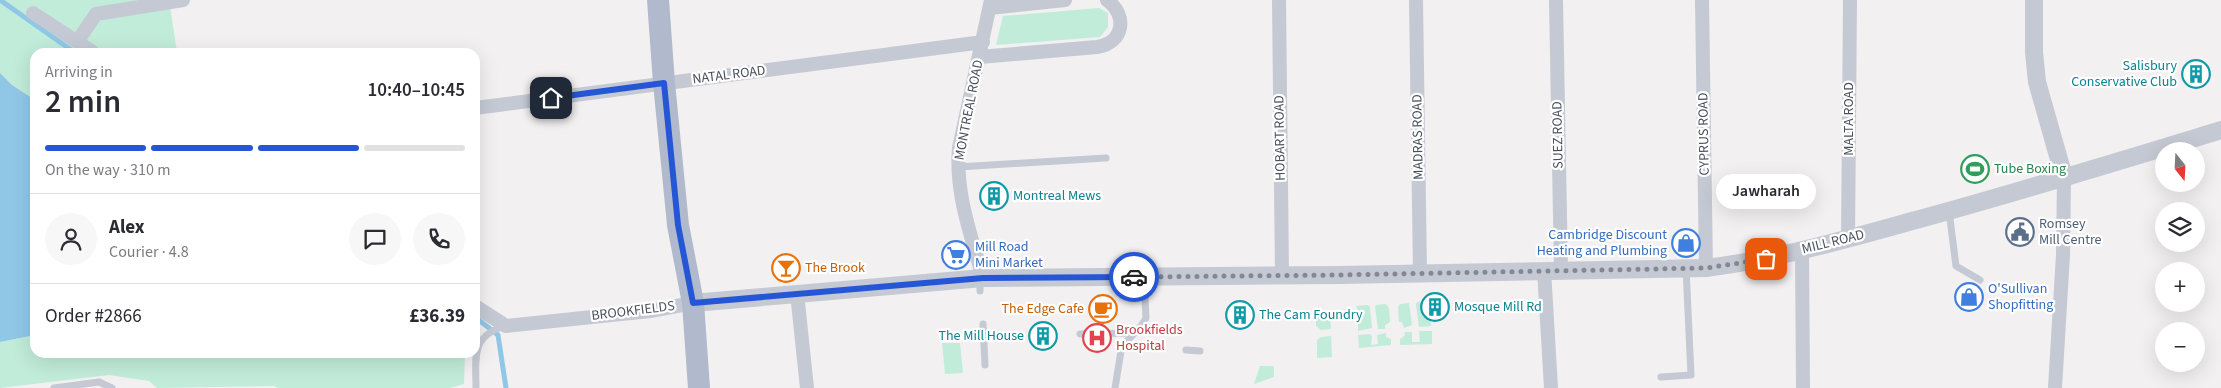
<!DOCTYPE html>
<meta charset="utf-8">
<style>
body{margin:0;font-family:"Source Sans 3",sans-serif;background:#f7f7f7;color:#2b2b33;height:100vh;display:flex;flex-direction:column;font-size:19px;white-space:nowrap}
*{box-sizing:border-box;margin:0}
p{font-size:16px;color:#7c7c81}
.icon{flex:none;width:28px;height:28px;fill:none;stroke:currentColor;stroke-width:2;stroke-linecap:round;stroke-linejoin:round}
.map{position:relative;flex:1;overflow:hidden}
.panel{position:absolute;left:30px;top:48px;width:450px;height:310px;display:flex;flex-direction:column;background:#fff;border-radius:15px;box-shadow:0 5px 20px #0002}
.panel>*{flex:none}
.needle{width:32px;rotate:162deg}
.fabs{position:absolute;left:2155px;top:142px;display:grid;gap:10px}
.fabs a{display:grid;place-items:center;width:50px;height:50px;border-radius:50%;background:#fff;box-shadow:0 5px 20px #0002;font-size:25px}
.pin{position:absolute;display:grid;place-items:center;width:42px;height:42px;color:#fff;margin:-21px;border-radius:10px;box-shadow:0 2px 8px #0006}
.courier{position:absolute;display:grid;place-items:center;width:50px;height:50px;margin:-25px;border:4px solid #2556d6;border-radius:50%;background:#fff;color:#222;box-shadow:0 1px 6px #0007}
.bubble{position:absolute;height:35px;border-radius:18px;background:#fff;box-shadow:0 5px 20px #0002;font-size:16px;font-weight:600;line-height:35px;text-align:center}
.summary em{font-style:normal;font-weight:600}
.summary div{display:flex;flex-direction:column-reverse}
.summary{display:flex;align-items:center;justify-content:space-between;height:85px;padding:0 15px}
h1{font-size:32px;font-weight:600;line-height:38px}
.bar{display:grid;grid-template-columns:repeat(4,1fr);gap:8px 5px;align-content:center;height:60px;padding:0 15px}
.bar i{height:6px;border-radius:4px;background:#e1e1e2}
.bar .on{background:#2556d6}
.bar p{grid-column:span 4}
.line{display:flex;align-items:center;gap:12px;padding:0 15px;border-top:1px solid #e1e1e2}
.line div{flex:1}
.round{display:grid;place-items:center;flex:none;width:52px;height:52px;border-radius:26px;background:#f7f7f7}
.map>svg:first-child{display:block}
.green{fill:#c1ecd9}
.water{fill:#91c7e6}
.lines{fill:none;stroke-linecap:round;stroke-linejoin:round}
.stream{stroke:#91c7e6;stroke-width:5}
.service{stroke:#c4c9d3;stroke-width:7}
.minor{stroke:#c4c9d3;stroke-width:14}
.tertiary{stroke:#c4c9d3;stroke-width:18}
.primary{stroke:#b1bacc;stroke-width:22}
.done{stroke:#848890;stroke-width:5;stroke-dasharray:0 9}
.route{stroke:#2556d6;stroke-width:6}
.labels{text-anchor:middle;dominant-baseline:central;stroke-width:4.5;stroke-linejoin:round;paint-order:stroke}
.culture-label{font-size:14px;fill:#0d838f;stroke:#fff;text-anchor:start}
.street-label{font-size:14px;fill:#49505c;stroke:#fff}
.leisure-label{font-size:14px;fill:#27864d;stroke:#fff;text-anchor:start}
.service-label{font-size:14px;fill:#4e5e75;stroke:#fff;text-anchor:start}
.shop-label{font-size:14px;fill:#366cbe;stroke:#fff;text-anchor:start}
.food-label{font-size:14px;fill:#c56008;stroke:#fff;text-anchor:start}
.health-label{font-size:14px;fill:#be3a42;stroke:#fff;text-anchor:start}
</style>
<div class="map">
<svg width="2221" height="388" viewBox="0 0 2221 388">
<rect width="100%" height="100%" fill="#f2f0f0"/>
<path class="green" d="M0,0H169L177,52H35V100L12,85L0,73Z
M1099,8L1108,13V27L1100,37L996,45L1003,16Z
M1429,301L1431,326L1419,327L1416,304L1417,302Z
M1409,303L1412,325L1404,328L1402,322H1399L1398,307L1400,304Z
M1386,304L1389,308L1390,322L1385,325V329H1378L1375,307L1376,305Z
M1368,305L1370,307L1372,328L1358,331V310L1356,306Z
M1330,313L1331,329L1321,330L1316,326V314Z
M1419,331H1432V344L1400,345V338L1401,339L1405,335L1404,332H1412V342H1420Z
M1386,333V337L1391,339V345L1359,348L1358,335L1370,334L1372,336L1371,345L1378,344L1377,335Z
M35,335V352L465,353L464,384L450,388H278L274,386L157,388L149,381L109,375L0,388V342Z
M1331,336L1332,357L1317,358V340L1321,337Z
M942,343H960L963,373L945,374Z
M1260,366H1274V377L1254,384Z"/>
<path class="water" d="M0,73L12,85L35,100V335L0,342Z"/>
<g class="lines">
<path class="stream" d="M0,0L74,52
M475,317L498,335L506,388"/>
<path class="service" d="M958,167L1106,158
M1949,211L1956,266L1980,280
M980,279V291
M983,324L985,365
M1080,334L1133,333
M1186,350L1200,351
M1661,377L1691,375L1686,268
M54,388L99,382L112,388
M476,388C476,359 470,336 505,326
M1115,388L1121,351L1126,342L1141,326L1146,318L1144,277"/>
<path class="minor" d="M1279,0L1282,276
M1416,0L1420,274
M1556,0L1561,270
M1702,0L1706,268
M990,8L1065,0
M33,13L93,52
M77,42L96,14L183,0
M979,57L1097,47C1124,43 1128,15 1107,0
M475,108L983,42
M1848,239L1850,0
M1802,250L1803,388
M1544,270L1551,388
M983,278C971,235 955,193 959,148L991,0
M797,293L807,388
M475,306L506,326L650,311L693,303
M2055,388L2063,255L2064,177"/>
<path class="tertiary" d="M2034,0V52L2037,82L2064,177
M693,303L983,278L1339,275L1706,268C1778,259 1847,239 1916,220C2018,192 2120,161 2221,130"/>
<path class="primary" d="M658,0L664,83L678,225L693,303L699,388"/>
</g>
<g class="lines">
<path class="done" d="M1134,277L1339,275L1706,268L1766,259"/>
<path class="route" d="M551,98L664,83L678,225L693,303L983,278L1134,277"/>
</g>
<defs>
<symbol id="building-ring" viewBox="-11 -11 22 22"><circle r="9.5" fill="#fff" stroke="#0f9aa8" stroke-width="1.5"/><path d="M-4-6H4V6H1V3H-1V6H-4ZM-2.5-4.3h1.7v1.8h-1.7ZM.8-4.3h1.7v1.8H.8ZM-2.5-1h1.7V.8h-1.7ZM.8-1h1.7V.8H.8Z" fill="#0f9aa8"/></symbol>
<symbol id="stadium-ring" viewBox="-11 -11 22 22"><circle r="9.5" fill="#fff" stroke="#2e9e5b" stroke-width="1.5"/><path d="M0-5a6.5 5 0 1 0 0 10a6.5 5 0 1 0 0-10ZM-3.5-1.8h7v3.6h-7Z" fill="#2e9e5b"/></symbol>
<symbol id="civic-ring" viewBox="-11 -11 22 22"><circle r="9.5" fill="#fff" stroke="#5c6f8a" stroke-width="1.5"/><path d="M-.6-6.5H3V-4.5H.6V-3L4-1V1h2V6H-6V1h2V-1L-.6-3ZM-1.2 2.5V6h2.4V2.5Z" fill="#5c6f8a"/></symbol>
<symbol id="shop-ring" viewBox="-11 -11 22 22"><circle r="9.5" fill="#fff" stroke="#3f7fe0" stroke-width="1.5"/><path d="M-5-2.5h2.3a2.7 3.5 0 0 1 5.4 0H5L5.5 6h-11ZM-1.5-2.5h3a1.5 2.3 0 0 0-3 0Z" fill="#3f7fe0"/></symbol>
<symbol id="supermarket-ring" viewBox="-11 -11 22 22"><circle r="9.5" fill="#fff" stroke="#3f7fe0" stroke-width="1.5"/><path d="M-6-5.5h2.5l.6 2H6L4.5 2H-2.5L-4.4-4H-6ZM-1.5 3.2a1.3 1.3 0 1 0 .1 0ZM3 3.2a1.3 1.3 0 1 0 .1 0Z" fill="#3f7fe0"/></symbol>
<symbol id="bar-ring" viewBox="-11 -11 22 22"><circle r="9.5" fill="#fff" stroke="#e8710a" stroke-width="1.5"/><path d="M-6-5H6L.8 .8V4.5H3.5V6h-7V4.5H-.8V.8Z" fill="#e8710a"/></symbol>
<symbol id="cafe-ring" viewBox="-11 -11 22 22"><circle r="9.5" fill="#fff" stroke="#e8710a" stroke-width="1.5"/><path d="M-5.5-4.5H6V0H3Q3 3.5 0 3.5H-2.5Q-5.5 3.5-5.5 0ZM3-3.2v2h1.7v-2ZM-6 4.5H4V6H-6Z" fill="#e8710a"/></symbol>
<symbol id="hospital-ring" viewBox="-11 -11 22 22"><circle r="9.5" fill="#fff" stroke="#e0444e" stroke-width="1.5"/><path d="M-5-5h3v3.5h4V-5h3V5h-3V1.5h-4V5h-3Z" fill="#e0444e"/></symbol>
</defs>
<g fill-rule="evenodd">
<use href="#building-ring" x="2180" y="58" width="32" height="32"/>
<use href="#stadium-ring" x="1959" y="153" width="32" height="32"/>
<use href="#building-ring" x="978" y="180" width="32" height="32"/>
<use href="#civic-ring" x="2004" y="216" width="32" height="32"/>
<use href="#shop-ring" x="1670" y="227" width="32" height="32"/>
<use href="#supermarket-ring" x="940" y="239" width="32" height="32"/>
<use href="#bar-ring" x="770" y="252" width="32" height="32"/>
<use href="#shop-ring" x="1953" y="281" width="32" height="32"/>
<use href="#building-ring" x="1419" y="291" width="32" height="32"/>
<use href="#cafe-ring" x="1087" y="293" width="32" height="32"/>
<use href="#building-ring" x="1224" y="299" width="32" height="32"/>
<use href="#building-ring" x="1027" y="320" width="32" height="32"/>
<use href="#hospital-ring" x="1081" y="322" width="32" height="32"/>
</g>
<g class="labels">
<g class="culture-label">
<text x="2177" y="66" text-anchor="end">Salisbury<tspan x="2177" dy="16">Conservative Club</tspan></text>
<text x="1013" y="196">Montreal Mews</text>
<text x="1454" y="307">Mosque Mill Rd</text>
<text x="1259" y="315">The Cam Foundry</text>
<text x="1024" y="336" text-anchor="end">The Mill House</text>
</g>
<g class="street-label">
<text transform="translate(729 75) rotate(-7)">NATAL ROAD</text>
<text transform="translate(969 110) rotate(-79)">MONTREAL ROAD</text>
<text transform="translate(1849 119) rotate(-90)">MALTA ROAD</text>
<text transform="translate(1704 134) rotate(-91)">CYPRUS ROAD</text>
<text transform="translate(1558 135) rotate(-91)">SUEZ ROAD</text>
<text transform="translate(1418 137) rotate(-91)">MADRAS ROAD</text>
<text transform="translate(1280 138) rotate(-91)">HOBART ROAD</text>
<text transform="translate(1833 242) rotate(-14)">MILL ROAD</text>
<text transform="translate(633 311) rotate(-7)">BROOKFIELDS</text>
</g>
<g class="leisure-label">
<text x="1994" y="169">Tube Boxing</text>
</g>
<g class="service-label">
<text x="2039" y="224">Romsey<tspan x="2039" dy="16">Mill Centre</tspan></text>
</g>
<g class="shop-label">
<text x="1667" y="235" text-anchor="end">Cambridge Discount<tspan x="1667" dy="16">Heating and Plumbing</tspan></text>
<text x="975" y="247">Mill Road<tspan x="975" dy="16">Mini Market</tspan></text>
<text x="1988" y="289">O'Sullivan<tspan x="1988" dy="16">Shopfitting</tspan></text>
</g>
<g class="food-label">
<text x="805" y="268">The Brook</text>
<text x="1084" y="309" text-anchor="end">The Edge Cafe</text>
</g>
<g class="health-label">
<text x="1116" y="330">Brookfields<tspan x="1116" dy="16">Hospital</tspan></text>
</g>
</g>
</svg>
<div class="fabs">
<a><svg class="needle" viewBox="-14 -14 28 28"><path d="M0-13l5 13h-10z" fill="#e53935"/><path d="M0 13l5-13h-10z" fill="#7c7c81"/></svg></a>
<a><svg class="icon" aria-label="layers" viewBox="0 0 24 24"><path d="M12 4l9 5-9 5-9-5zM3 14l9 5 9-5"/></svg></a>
<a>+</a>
<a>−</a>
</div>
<div class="pin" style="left:1766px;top:259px;background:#ea580c"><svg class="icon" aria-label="bag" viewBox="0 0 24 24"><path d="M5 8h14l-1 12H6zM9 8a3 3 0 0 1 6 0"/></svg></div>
<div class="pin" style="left:551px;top:98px;background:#1f2937"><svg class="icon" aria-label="home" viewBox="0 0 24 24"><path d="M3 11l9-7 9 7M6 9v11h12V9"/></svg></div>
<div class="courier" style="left:1134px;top:277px"><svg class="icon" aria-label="car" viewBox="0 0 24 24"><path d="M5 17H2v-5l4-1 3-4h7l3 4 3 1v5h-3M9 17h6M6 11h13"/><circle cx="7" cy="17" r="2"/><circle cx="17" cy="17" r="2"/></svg></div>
<div class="bubble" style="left:1716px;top:174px;width:100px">Jawharah</div>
<section class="panel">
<div class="summary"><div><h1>2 min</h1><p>Arriving in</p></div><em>10:40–10:45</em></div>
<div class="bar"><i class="on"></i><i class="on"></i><i class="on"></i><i></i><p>On the way · 310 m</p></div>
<div class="line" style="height:90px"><a class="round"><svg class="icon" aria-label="person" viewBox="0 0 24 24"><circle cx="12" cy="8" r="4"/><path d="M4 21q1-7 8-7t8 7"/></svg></a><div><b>Alex</b><p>Courier · 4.8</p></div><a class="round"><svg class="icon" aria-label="chat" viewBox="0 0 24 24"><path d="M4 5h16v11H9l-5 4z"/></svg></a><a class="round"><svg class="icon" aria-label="phone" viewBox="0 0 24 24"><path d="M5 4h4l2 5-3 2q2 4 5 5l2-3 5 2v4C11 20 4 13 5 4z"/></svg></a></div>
<div class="line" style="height:65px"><div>Order #2866</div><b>£36.39</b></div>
</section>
</div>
